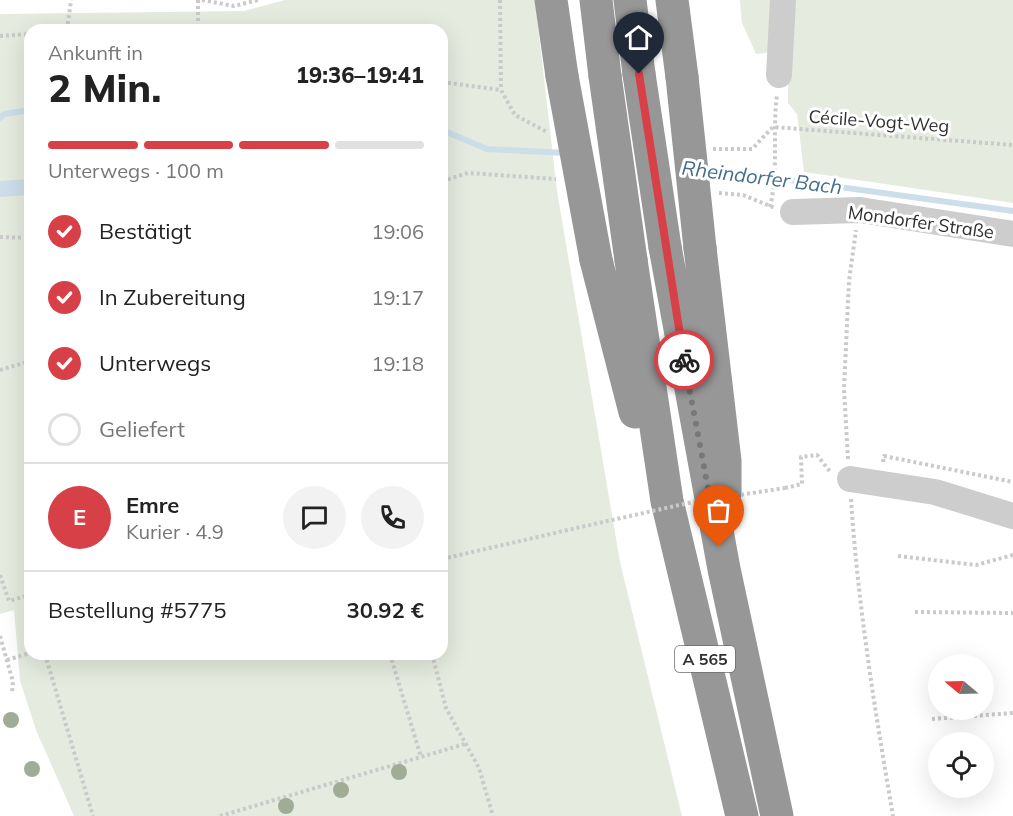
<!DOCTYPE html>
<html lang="de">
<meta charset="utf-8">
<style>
body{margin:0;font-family:Mulish,sans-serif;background:#f2f2f2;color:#222;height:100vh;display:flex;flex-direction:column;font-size:22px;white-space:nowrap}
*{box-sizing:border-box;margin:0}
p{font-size:20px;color:#767676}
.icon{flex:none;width:33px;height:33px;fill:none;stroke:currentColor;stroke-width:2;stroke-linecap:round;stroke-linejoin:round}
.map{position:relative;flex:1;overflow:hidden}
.details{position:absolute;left:24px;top:24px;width:424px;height:636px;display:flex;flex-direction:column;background:#fff;border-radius:18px;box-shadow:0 6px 24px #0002}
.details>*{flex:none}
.needle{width:39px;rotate:289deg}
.fabs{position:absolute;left:928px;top:654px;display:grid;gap:12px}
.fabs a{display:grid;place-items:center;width:66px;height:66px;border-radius:50%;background:#fff;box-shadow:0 6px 24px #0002;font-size:30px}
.pin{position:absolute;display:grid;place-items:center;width:51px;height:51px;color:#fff;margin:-62px -26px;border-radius:50% 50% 50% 0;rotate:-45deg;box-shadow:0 0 6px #0007}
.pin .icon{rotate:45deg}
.courier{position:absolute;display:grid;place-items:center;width:60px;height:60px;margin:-30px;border:4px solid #d84047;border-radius:50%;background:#fff;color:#222;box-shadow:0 2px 8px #0007}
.overview em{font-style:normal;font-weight:800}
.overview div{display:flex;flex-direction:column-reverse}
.overview{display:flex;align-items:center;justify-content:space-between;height:102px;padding:0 24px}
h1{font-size:39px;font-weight:800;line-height:45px}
.bar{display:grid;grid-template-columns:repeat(4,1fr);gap:9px 6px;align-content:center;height:72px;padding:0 24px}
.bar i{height:8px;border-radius:4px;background:#e0e0e0}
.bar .active{background:#d84047}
.bar p{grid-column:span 4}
.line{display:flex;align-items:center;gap:15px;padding:0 24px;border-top:2px solid #e0e0e0}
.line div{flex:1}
.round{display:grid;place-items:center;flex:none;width:63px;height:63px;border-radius:32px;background:#f2f2f2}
ol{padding:0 24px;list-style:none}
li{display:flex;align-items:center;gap:18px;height:66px}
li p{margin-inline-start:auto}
li .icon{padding:6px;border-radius:50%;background:#d84047;color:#fff;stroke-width:4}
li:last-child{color:#767676}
li i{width:33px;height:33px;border:3px solid #e0e0e0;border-radius:50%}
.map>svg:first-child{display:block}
.green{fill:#e5ebdf;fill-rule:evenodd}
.water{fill:#ccdeea}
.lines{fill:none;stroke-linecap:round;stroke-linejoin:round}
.stream{stroke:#ccdeea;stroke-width:6}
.path{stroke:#cacaca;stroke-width:4;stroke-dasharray:3 3;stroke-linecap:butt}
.minor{stroke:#cdcdcd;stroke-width:26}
.highway{stroke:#979797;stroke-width:33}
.path-bridge{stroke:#cacaca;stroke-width:4;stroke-dasharray:3 3;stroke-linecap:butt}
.highway-bridge{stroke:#979797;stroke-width:33}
.tree{fill:#a0ac96}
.done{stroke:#787878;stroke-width:6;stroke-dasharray:0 10.8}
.route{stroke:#d84047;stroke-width:8}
.labels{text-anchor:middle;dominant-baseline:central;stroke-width:6;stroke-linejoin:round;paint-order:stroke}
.shield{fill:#fff;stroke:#6e6e6e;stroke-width:1.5}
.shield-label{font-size:16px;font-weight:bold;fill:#303030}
.street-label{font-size:18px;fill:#303030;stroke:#fff}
.water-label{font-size:20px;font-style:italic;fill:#436e8c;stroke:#fff}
</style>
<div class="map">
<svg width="1013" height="816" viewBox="0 0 1013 816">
<rect width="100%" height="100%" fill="#fff"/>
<path class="green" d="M285,0H535L557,191L620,562L682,816H74L36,730L20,681L14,610L0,614V14L244,11ZM30,30H442V654H30Z
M740,0H774L773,52L756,54L742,23Z
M788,0H1013V203L804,172L797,114L788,103Z"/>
<path class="water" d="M30,179V195L0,197V181Z"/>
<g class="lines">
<path class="stream" d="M0,118L4,114L30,110
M442,130L487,149L566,153
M702,168L1013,211"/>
<path class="path" d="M198,0V30
M202,0L234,6L258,0
M500,0L501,90
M67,30L71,0
M0,36L30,34
M442,82L501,90L515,115L547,132
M713,149H752L773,127L1013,145
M442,181L468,173L556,179
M719,193L743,195L775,208
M770,207C779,170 772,132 777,95
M0,237L30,238
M0,370L30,361
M848,459L844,389L849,281L856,230
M883,462L884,456L1013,482
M785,488L802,484L801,457L817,455L831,473
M851,499C858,606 875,711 893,816
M898,556L976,565L1013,555
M442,559L594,524
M0,575L9,601L30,595
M915,612L1013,613
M0,636L13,682L12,693
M45,654L93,816
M390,654L421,757
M432,654L446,708L479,768L493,816
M7,660L30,653
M932,719L1013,713
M220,816L465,744"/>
<path class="minor" d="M779,75L783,0
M793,212L860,210L1013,234
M850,479L935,492L1013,516"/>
<path class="highway" d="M551,0L562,76
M596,0L605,76
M630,0L639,74
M672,0L682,77
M665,247L724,569L777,816
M700,248L725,461V493
M596,260L635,412
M631,260L667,501L742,816"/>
<path class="path-bridge" d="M594,524L693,502L785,488"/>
<path class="highway-bridge" d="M639,74L665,247
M562,76L596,260
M605,76L631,260
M682,77L700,248"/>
</g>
<g class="tree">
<circle cx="11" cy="720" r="8"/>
<circle cx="32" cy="769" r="8"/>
<circle cx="399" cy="772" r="8"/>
<circle cx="341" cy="790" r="8"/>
<circle cx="286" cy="806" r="8"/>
</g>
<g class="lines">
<path class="done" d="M684,360L719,547"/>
<path class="route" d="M639,74L684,360"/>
</g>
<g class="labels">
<rect class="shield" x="675" y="646" width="60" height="26" rx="4.5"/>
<g class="shield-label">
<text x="705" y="659">A 565</text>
</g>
<g class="street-label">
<text transform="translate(879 121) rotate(4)">Cécile-Vogt-Weg</text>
<text transform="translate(921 222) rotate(8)">Mondorfer Straße</text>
</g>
<g class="water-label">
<text transform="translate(762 177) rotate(7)">Rheindorfer Bach</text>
</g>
</g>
</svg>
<div class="fabs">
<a><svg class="needle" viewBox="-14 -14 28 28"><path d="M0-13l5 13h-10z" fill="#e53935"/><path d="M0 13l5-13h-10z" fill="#767676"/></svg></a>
<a><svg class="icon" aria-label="locate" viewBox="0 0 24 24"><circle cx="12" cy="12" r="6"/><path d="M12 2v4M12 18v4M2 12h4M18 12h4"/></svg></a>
</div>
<div class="pin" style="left:719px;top:547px;background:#ea580c"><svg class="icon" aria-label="bag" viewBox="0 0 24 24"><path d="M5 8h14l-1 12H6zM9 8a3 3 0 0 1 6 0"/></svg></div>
<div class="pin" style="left:639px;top:74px;background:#1f2937"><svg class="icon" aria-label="home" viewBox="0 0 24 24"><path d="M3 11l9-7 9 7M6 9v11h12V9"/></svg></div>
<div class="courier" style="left:684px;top:360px"><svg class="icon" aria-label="bike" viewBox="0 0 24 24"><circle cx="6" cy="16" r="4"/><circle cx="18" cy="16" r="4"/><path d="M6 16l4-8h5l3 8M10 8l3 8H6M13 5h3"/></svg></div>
<section class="details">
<div class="overview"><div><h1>2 Min.</h1><p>Ankunft in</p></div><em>19:36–19:41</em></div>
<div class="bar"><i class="active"></i><i class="active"></i><i class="active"></i><i></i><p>Unterwegs · 100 m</p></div>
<ol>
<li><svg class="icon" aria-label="check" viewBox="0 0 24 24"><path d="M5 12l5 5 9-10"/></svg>Bestätigt<p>19:06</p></li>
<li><svg class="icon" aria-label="check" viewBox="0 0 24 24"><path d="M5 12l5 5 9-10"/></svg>In Zubereitung<p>19:17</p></li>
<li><svg class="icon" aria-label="check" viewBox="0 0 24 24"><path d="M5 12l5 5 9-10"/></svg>Unterwegs<p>19:18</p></li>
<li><i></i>Geliefert</li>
</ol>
<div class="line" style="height:108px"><b class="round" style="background:#d84047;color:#fff">E</b><div><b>Emre</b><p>Kurier · 4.9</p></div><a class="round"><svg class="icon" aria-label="chat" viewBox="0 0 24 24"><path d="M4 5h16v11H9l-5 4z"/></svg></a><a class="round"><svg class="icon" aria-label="phone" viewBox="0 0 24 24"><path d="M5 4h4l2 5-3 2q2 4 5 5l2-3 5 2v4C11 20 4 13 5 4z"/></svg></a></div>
<div class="line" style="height:78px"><div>Bestellung #5775</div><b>30.92 €</b></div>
</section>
</div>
